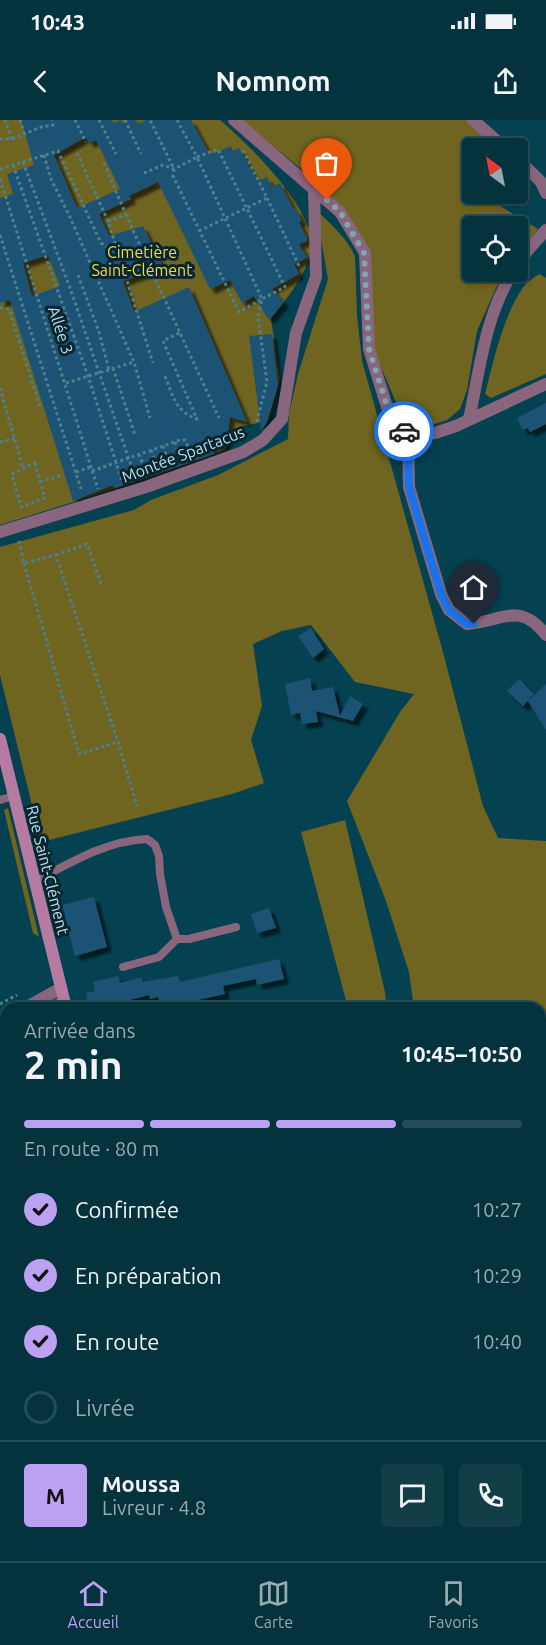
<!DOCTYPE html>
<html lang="fr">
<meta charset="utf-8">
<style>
body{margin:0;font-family:Ubuntu,sans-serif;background:#123e48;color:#f1f3f6;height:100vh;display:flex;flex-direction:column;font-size:22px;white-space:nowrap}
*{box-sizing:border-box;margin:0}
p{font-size:20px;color:#97aab0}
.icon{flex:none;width:33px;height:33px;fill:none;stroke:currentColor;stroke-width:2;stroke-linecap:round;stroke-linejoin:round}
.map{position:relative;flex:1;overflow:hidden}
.panel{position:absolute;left:0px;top:882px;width:546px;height:560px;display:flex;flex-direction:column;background:#04323d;border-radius:18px 18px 0 0;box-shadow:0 3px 9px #0003,0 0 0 2px #254d57}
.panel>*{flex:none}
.needle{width:39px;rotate:328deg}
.controls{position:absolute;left:462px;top:18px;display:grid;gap:12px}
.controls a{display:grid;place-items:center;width:66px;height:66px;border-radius:6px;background:#04323d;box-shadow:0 3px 9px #0003,0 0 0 2px #254d57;font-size:30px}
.pin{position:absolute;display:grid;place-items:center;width:51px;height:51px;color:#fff;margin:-62px -26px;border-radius:50% 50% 50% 0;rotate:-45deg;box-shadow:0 0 6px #0007}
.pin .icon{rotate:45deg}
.courier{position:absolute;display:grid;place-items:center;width:60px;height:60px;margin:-30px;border:4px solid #1a73e8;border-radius:50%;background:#fff;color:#222;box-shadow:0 2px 8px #0007}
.headline em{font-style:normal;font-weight:600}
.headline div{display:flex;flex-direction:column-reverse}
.headline{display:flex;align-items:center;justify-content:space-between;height:102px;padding:0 24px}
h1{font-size:39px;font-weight:600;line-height:45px}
.bar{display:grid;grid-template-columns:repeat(4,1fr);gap:9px 6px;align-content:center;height:72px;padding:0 24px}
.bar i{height:8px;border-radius:4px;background:#254d57}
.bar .active{background:#bca0f2}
.bar p{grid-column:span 4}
.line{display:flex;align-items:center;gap:15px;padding:0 24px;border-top:2px solid #254d57}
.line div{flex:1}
.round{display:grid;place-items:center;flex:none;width:63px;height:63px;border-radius:6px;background:#123e48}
ol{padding:0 24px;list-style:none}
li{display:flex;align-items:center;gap:18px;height:66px}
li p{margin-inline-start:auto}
li .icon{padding:6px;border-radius:50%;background:#bca0f2;color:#111;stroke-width:4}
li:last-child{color:#97aab0}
li i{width:33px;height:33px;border:3px solid #254d57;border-radius:50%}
.status{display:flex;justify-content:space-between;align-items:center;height:42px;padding:0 30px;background:#04323d;direction:ltr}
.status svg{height:16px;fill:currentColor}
header{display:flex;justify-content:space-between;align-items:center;height:78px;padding:0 24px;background:#04323d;font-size:27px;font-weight:600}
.menu{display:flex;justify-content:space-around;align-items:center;height:84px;border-top:2px solid #254d57;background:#04323d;font-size:16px;color:#97aab0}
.menu a{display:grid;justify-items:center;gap:3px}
.menu .active{color:#bca0f2}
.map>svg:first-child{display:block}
.green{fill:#706520}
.building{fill:#1d5375;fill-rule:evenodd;filter:url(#shadow)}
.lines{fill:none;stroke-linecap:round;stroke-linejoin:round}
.path{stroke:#4f808e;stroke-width:3;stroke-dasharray:3 3;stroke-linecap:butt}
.service{stroke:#8a657e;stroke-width:8}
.minor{stroke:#8a657e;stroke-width:12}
.secondary{stroke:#b57ba2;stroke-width:12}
.done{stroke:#7da7b4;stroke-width:6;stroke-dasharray:0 10.8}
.route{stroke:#1a73e8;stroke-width:8}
.labels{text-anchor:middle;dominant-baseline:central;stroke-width:6;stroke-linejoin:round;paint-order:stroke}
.park-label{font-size:16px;fill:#f2d946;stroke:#08262f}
.street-label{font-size:16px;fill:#bddee9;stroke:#08262f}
</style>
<div class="status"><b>10:43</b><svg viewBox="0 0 49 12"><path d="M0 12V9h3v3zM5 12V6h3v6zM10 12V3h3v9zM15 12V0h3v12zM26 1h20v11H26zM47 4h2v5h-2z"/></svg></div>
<header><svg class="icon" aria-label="back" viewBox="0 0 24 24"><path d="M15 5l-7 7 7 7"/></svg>Nomnom<svg class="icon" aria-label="share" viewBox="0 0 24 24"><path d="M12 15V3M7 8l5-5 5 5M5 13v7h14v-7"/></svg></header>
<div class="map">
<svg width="546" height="1441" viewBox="0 0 546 1441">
<defs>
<filter id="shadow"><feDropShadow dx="5" dy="5" stdDeviation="1.5" flood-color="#0009"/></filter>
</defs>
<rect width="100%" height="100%" fill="#054251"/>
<path class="green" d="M0,0H220C248,24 320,93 311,132C306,155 285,181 271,199L280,259L269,300L233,309L225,331L140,361L0,405Z
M241,0H468L501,28H472V74H504L497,84L538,109L518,135V106H472V152H506L496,168L477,211L467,270L460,289L447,300L428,306L417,305L398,287L373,228L368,133L310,56Z
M316,90C330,103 347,118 355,136L357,195L362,241L444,536L483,686L498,718L546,721V1441H528L527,1436H540V888H414L409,852L386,781L347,681L400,592L414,574L355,562L311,505L282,511L253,524L262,586L251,620L264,663L232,674L41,722L0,555V427L134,390L151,380L218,355L288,319L289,294L298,254L328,159Z
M539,154L546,158V254L491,278L485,274C493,241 504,194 524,166C528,161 534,158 539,154Z
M8,688L39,817L33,813L4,690Z
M345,700L385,872L387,888H348L301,712Z"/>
<path class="building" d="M21,0H112L114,3L121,0L122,3L129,0H136L138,4L146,0H191L210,35L231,26L233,31L239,28L257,61L267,57L272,67L280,63L294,90L296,89L302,101L299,102L307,118V121L299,124L307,138L294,144L299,154L272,169L284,182L269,200L254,176L242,183L230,160L210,169L158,62L129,76L131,79L99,94L109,116L143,106L163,147L123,161L134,192L189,167L247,302L230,297L227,322L220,331L216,330L213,334L162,352L114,368L113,365L73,381L10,180L0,183V78L13,74L7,54L34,45ZM86,17L89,23L96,20L120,69L77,88L54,35ZM48,135L60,166L32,176L23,143Z
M272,214L278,265L266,304L261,310L249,216Z
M546,283V304L530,312L528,308L523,310L517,298Z
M311,508L324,529L313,538L298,516Z
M310,558L312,571L333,567L340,596L350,576L363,584L353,601L316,591L318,602L302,604L300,593L291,595L285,564Z
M519,559L534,574L523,586L507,571Z
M546,564V610L528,581Z
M94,777L107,827L75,836L62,785Z
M269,788L276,808L257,813L251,794Z
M279,839L284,859L257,865L256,859L223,866L225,874L161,888L158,877L150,879L149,875L98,888H89L86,873L95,871L93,862L118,856L120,863L142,857V862L178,856L180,862Z"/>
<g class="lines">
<path class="path" d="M20,0L24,13
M75,0L86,22
M99,0L116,34
M125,0L141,34
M177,0L197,37L218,29L285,167L262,179L258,197L267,262L256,304
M0,19H12L5,0
M12,19L41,7L53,5L52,0
M77,33L108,101L153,243
M44,35L51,59L70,97L134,242L150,298
M23,42L70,168L135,357
M104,43L126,95
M13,45L88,256L122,361
M0,49L58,31L101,123L118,135
M144,53L163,45L174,49L197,37L262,179L239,192L173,56L174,49L150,0
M0,59L98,369
M267,78L299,146
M108,101L126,95L219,298
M199,111L267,78L243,30
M0,115L81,369
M78,155L99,212L109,250
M0,188L9,189L41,289
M113,248L135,315
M165,256C173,276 175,291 197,299L163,221L181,212
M66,263L134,242
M0,268L23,348
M0,322L15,319
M175,322L180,340
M163,326L169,344
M151,330L157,348
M139,334L146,352
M35,343L45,378L21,387L12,354Z
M92,351L180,320H185L192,335
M76,352L91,347
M40,362L63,355
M19,421L24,443L56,435L118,622L137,686
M56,435L87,424L102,467
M24,443L79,634L118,622
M0,884L17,875
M0,1321H6"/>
<path class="service" d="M0,680L14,676
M34,762C70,743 105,721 147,719L155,725L159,736L160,754L166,787L177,819L159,837L123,847
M177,819H189L236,807
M0,1086L6,1085
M78,1436L79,1441"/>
<path class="minor" d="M234,0L340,92L365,133L369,229L387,287L401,309L419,315L435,313L456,306L546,264
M473,0L505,28
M518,39L541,62L546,73
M518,145L528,130L546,110
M469,299C480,249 485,195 513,152
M408,313L409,367L441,474L449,490L467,504C502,502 519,480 546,515
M0,412L146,367L243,332L263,320L282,299L296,213L316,157L314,68
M25,888L61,868
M51,888L64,882
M0,903L6,899
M0,1208L6,1207"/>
<path class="secondary" d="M0,619L66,888
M180,1436L181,1441"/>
</g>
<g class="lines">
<path class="done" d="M327,80L340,92L364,133L369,229L387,286L394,300L404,311"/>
<path class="route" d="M404,311L408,313L409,367L441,474L449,490L466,504H474"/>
</g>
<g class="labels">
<g class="park-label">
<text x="142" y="132">Cimetière<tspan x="142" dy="18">Saint-Clément</tspan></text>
</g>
<g class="street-label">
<text transform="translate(61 210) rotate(72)">Allée 3</text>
<text transform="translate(183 334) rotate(-21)">Montée Spartacus</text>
<text transform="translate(48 750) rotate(76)">Rue Saint-Clément</text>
</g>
</g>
</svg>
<div class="controls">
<a><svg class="needle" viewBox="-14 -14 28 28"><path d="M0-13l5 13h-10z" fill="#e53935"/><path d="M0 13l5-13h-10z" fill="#97aab0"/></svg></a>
<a><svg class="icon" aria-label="locate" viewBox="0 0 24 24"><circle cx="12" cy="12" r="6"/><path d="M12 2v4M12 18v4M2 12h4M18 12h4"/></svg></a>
</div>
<div class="pin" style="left:327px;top:80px;background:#ea580c"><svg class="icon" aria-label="bag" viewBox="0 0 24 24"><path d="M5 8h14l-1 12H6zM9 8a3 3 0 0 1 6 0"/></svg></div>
<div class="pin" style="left:474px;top:504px;background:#1f2937"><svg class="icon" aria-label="home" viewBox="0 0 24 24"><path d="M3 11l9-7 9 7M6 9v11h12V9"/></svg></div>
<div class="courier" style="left:404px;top:311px"><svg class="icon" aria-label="car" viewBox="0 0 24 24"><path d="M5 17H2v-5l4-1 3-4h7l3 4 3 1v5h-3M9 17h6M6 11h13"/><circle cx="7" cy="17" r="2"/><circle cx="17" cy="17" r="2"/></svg></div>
<section class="panel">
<div class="headline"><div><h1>2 min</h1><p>Arrivée dans</p></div><em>10:45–10:50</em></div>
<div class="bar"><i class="active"></i><i class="active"></i><i class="active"></i><i></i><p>En route · 80 m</p></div>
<ol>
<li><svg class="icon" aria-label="check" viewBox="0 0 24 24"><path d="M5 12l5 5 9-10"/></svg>Confirmée<p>10:27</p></li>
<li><svg class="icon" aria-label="check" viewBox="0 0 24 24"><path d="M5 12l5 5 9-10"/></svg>En préparation<p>10:29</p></li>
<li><svg class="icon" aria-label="check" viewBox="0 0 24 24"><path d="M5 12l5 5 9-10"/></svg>En route<p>10:40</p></li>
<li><i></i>Livrée</li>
</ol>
<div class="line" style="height:108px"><b class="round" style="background:#bca0f2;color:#111">M</b><div><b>Moussa</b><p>Livreur · 4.8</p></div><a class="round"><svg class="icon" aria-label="chat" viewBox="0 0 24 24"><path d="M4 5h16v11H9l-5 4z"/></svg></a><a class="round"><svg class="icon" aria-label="phone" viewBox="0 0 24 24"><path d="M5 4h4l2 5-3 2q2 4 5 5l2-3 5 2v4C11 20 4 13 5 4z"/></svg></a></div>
</section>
</div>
<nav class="menu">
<a class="active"><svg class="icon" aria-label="home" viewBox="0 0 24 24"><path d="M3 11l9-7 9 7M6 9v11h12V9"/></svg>Accueil</a>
<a><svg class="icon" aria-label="map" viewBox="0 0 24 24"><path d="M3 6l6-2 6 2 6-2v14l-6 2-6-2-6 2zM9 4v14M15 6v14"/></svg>Carte</a>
<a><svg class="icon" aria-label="saved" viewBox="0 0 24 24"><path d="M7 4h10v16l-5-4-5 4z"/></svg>Favoris</a>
</nav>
